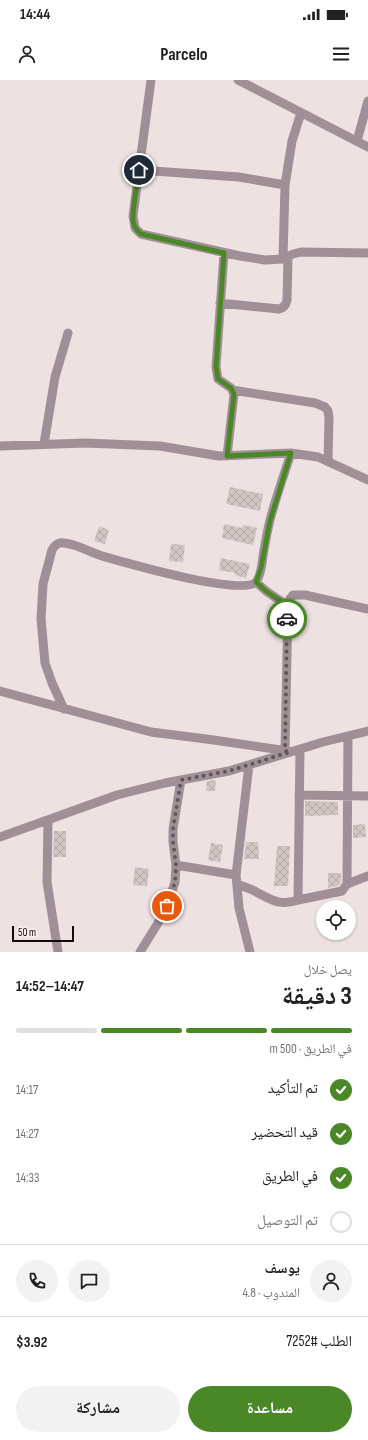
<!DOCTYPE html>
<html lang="ar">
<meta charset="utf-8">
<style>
body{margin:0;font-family:"Sofia Sans Condensed","Noto Naskh Arabic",sans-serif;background:#f2f2f2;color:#202124;direction:rtl;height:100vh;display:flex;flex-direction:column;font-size:15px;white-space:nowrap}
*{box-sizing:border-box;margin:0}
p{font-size:13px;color:#757577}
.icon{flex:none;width:22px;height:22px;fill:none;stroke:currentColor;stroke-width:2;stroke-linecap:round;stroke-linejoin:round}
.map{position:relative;height:872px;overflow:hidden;direction:ltr}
.sheet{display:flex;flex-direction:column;background:#fff;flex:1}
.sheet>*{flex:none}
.buttons{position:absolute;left:316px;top:820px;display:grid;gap:8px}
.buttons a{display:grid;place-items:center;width:40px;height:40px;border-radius:50%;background:#fff;box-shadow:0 1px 3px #0004;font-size:20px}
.scale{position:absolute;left:12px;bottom:10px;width:62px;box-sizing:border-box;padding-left:4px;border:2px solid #110c0d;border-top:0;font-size:11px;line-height:14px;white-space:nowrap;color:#110c0d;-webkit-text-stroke:3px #fcefef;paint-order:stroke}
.pin{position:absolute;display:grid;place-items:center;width:34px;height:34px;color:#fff;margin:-17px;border:2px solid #fff;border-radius:50%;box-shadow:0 1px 4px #0007}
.courier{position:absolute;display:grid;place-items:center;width:40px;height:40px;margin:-20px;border:3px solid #4a8726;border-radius:50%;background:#fff;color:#222;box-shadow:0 1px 5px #0007}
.summary em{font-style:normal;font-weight:700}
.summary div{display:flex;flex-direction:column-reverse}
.summary{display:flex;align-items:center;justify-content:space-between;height:68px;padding:0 16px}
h1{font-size:26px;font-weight:700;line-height:30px}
.bar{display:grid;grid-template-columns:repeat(4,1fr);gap:6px 4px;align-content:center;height:48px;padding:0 16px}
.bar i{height:5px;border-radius:3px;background:#e0e0e0}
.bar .on{background:#4a8726}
.bar p{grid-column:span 4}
.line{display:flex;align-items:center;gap:10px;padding:0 16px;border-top:1px solid #e0e0e0}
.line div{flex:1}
.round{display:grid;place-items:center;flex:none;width:42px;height:42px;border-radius:21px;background:#f2f2f2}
ol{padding:0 16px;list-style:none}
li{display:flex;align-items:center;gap:12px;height:44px}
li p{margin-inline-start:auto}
li .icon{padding:4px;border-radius:50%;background:#4a8726;color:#fff;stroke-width:4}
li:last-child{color:#757577}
li i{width:22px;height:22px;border:2px solid #e0e0e0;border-radius:50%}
.button{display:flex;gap:8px;margin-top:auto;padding:8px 16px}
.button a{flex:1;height:46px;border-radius:24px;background:#4a8726;color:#fff;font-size:16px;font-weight:700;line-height:46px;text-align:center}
.button a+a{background:#f2f2f2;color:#202124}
.status{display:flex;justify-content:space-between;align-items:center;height:28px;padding:0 20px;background:#fff;direction:ltr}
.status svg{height:11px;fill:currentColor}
header{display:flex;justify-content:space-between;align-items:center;height:52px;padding:0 16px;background:#fff;font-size:18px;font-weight:700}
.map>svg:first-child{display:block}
.building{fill:url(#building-cross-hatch)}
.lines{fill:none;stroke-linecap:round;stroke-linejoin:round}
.minor{stroke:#a18f97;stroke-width:9}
.done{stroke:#5e5758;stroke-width:4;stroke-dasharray:0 7.2}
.route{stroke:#4a8726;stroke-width:5}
</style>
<div class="status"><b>14:44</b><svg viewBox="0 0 49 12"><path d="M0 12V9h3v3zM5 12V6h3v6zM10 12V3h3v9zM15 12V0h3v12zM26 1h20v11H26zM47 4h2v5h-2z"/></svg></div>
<header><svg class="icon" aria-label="menu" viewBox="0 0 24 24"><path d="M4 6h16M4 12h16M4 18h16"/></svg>Parcelo<svg class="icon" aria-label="person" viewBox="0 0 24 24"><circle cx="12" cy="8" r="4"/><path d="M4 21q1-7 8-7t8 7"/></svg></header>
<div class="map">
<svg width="368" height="872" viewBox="0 0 368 872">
<defs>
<pattern id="building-cross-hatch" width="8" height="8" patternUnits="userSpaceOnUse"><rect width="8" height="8" fill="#d2c6c2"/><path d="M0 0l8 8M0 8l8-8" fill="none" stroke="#b3a9a6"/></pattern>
</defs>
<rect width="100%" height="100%" fill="#eee1e2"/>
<path class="building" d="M230,407L263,414L260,431L226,424Z
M224,444L242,448L243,445L257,448L253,465L222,458Z
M99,446L109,450L105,464L94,461Z
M171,464L185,465L183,482L169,481Z
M221,478L250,484L246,498L235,495V493L219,490Z
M216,700L215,711H206L207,701Z
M305,721L338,722V735L305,736Z
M365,744L366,757L353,758V745Z
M54,751H66V777H53Z
M246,762H258L259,779H244Z
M211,763L223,765L220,782L208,780Z
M277,766H290L288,806H274Z
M135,787L149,789L147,806L133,805Z
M328,793H341V802L338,806L328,808Z"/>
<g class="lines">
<path class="minor" d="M151,0L133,136L135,148L141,154L240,176L265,180L283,179L293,174L301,172L368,173
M238,0L368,67
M357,61L368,21
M139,90L239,97L285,105
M224,173L216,287L218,299L231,308L234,314L227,376
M283,179L285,105L292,61L301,33
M220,223L279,229C284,228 286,225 287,220L288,177
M232,310L315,323L325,327L328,331L329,337L328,382
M44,364L55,297L68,253
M0,366L85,363L160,366L219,376L291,373L318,377L368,400
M256,502L266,511L288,526
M0,611L151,652L214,660L288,671
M64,629L52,603L45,583L41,539L43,504L52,470C55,465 59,462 64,463C77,464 89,472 102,476C123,482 243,517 256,502C261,496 262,484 263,476C265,464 267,452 270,440C276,417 284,395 291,373
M285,671L288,526L290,519L293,515H305L368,529
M249,685L236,795L239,828L250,872
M299,715L368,716
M48,740L47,802L58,872
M0,757L117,715L165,703L229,691L323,662L368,651
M176,785L236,795
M237,804C244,807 252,809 258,813C273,821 281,826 298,820L300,669
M347,804L368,796
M298,820L342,811L347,804L348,656
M140,872L158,843L167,826L175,802L176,785L173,762V749L181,700"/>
</g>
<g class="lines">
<path class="done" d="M167,826L175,802L176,785L173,762V749L181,700L229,691L290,672L285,671L287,539"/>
<path class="route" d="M139,90C138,103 132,128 133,141C134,146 137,151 141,154L224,173L216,287L218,299L231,308L234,314L227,376L291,373L270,441L261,488L256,502L266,511L288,526L287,539"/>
</g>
</svg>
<div class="buttons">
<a><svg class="icon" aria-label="locate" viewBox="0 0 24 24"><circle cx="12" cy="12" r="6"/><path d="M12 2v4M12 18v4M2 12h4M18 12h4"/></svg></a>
</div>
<div class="scale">50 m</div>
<div class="pin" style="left:167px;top:826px;background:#ea580c"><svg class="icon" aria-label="bag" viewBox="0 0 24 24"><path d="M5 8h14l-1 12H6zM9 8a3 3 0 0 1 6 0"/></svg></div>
<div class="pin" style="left:139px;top:90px;background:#1f2937"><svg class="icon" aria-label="home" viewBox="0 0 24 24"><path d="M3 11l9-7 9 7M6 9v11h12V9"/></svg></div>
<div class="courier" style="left:287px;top:539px"><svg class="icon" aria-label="car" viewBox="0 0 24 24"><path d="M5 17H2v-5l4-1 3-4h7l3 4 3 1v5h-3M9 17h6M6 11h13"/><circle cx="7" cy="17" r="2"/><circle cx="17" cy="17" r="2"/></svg></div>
</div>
<section class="sheet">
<div class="summary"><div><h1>3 دقيقة</h1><p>يصل خلال</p></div><em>14:47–14:52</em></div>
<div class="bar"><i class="on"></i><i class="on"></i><i class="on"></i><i></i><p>في الطريق · 500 m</p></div>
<ol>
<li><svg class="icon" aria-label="check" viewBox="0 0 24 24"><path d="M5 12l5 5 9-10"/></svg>تم التأكيد<p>14:17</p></li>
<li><svg class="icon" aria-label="check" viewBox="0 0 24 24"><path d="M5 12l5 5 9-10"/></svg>قيد التحضير<p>14:27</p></li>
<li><svg class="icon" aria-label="check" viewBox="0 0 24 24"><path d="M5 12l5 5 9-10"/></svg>في الطريق<p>14:33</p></li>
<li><i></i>تم التوصيل</li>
</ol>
<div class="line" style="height:72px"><a class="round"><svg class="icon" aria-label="person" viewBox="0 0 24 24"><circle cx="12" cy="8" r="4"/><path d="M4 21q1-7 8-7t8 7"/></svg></a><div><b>يوسف</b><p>المندوب · 4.8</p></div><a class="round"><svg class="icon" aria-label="chat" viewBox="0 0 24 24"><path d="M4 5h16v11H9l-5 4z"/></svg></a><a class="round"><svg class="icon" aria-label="phone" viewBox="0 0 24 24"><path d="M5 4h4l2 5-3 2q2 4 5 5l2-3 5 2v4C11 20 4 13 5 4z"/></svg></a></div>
<div class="line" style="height:52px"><div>الطلب #7252</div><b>$3.92</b></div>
<div class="button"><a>مساعدة</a><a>مشاركة</a></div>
</section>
